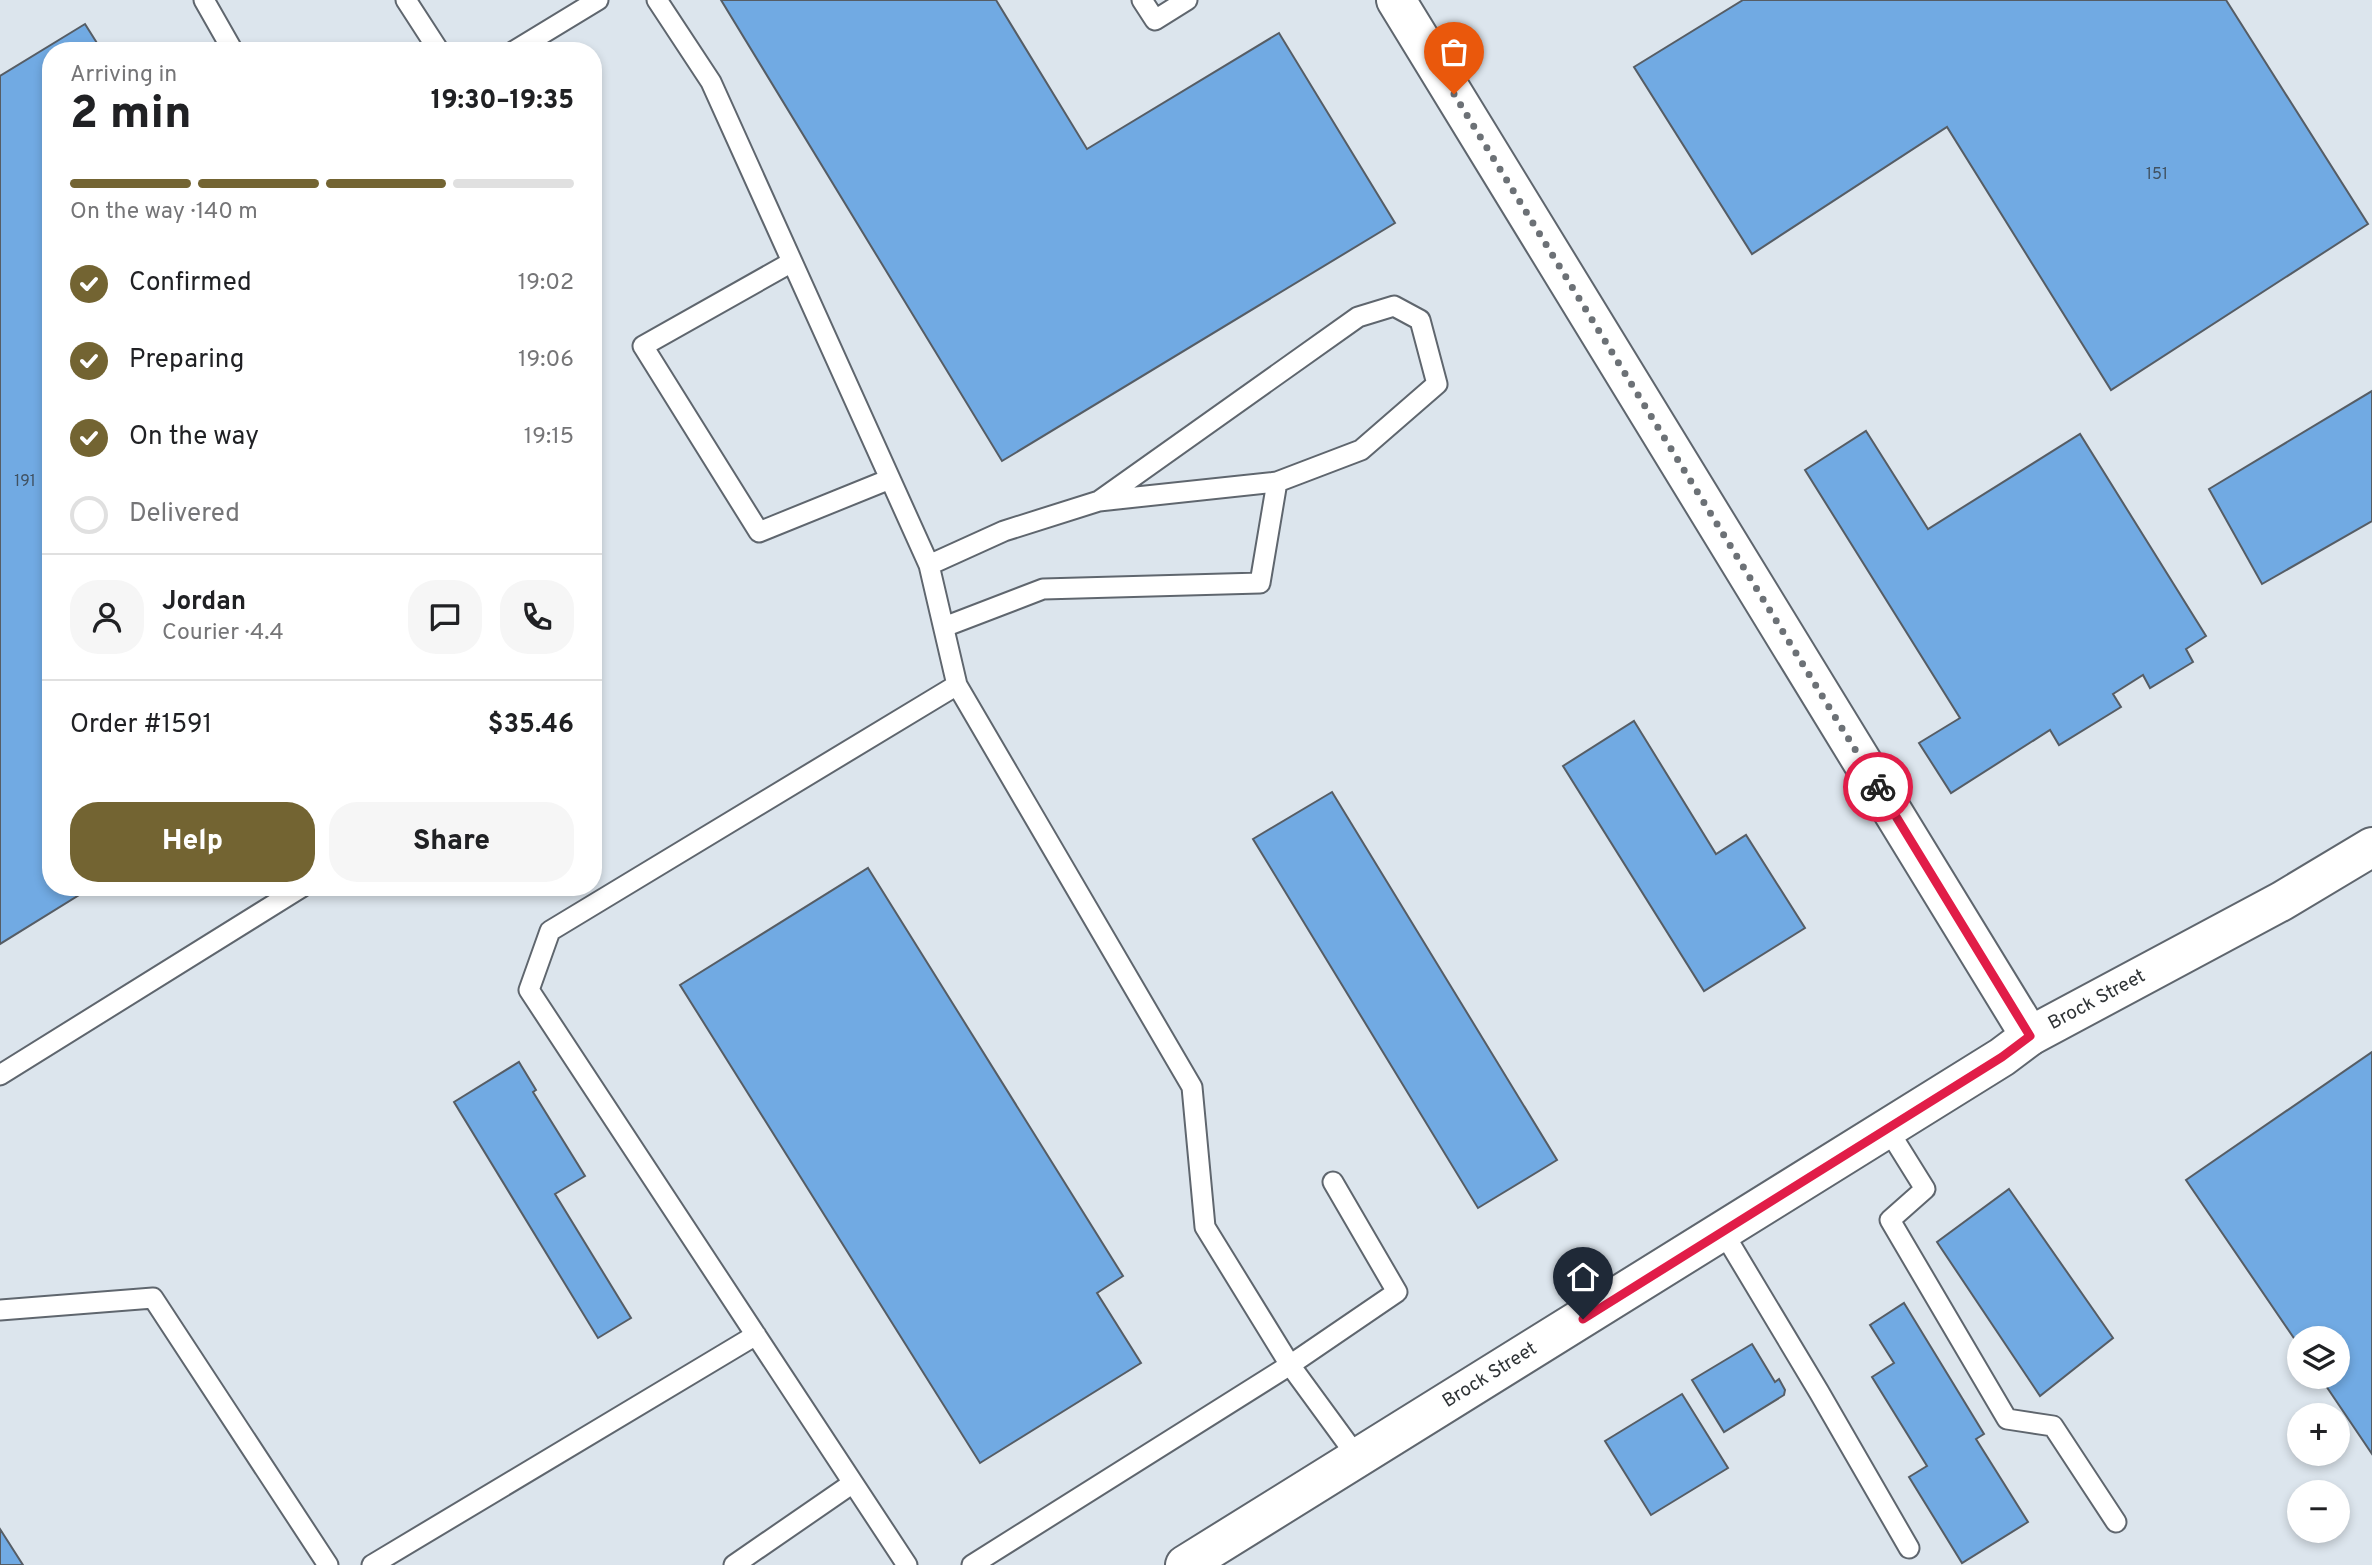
<!DOCTYPE html>
<meta charset="utf-8">
<style>
body{margin:0;font-family:Overpass,sans-serif;background:#f6f6f6;color:#202124;height:100vh;display:flex;flex-direction:column;font-size:26px;white-space:nowrap}
*{box-sizing:border-box;margin:0}
p{font-size:23px;color:#757577}
.icon{flex:none;width:38px;height:38px;fill:none;stroke:currentColor;stroke-width:2;stroke-linecap:round;stroke-linejoin:round}
.map{position:relative;flex:1;overflow:hidden}
.drawer{position:absolute;left:42px;top:42px;width:560px;height:854px;display:flex;flex-direction:column;background:#fff;border-radius:28px;box-shadow:0 4px 10px #0003}
.drawer>*{flex:none}
.tools{position:absolute;left:2287px;top:1326px;display:grid;gap:14px}
.tools a{display:grid;place-items:center;width:63px;height:63px;border-radius:50%;background:#fff;box-shadow:0 4px 10px #0003;font-size:35px}
.pin{position:absolute;display:grid;place-items:center;width:60px;height:60px;color:#fff;margin:-72px -30px;border-radius:50% 50% 50% 0;rotate:-45deg;box-shadow:0 0 7px #0007}
.pin .icon{rotate:45deg}
.courier{position:absolute;display:grid;place-items:center;width:70px;height:70px;margin:-35px;border:5px solid #e11d48;border-radius:50%;background:#fff;color:#222;box-shadow:0 2px 9px #0007}
.overview em{font-style:normal;font-weight:800}
.overview div{display:flex;flex-direction:column-reverse}
.overview{display:flex;align-items:center;justify-content:space-between;height:119px;padding:0 28px}
h1{font-size:46px;font-weight:800;line-height:52px}
.bar{display:grid;grid-template-columns:repeat(4,1fr);gap:10px 7px;align-content:center;height:84px;padding:0 28px}
.bar i{height:9px;border-radius:5px;background:#e0e0e0}
.bar .active{background:#736432}
.bar p{grid-column:span 4}
.line{display:flex;align-items:center;gap:18px;padding:0 28px;border-top:2px solid #e0e0e0}
.line div{flex:1}
.round{display:grid;place-items:center;flex:none;width:74px;height:74px;border-radius:28px;background:#f6f6f6}
ol{padding:0 28px;list-style:none}
li{display:flex;align-items:center;gap:21px;height:77px}
li p{margin-inline-start:auto}
li .icon{padding:7px;border-radius:50%;background:#736432;color:#fff;stroke-width:4}
li:last-child{color:#757577}
li i{width:38px;height:38px;border:4px solid #e0e0e0;border-radius:50%}
.button{display:flex;gap:14px;margin-top:auto;padding:14px 28px}
.button a{flex:1;height:80px;border-radius:28px;background:#736432;color:#fff;font-size:28px;font-weight:800;line-height:80px;text-align:center}
.button a+a{background:#f6f6f6;color:#202124}
.map>svg:first-child{display:block}
.building{fill:#71aae3;stroke:#565d65;stroke-width:2}
.lines{fill:none;stroke-linecap:round;stroke-linejoin:round}
.service-casing{stroke:#5f666e;stroke-width:23}
.minor-casing{stroke:#5f666e;stroke-width:42}
.service{stroke:#fff;stroke-width:19}
.minor{stroke:#fff;stroke-width:38}
.done{stroke:#6c7176;stroke-width:7;stroke-dasharray:0 12.6}
.route{stroke:#e11d48;stroke-width:9}
.labels{text-anchor:middle;dominant-baseline:central;stroke-width:5;stroke-linejoin:round;paint-order:stroke}
.number-label{font-size:16px;fill:#405161}
.street-label{font-size:19px;fill:#2f3336;stroke:#e9f2fb}
</style>
<div class="map">
<svg width="2372" height="1565" viewBox="0 0 2372 1565">
<rect width="100%" height="100%" fill="#dce5ed"/>
<path class="building" d="M721,0H996L1087,149L1279,33L1395,223L1002,461Z
M1743,0H2226L2368,224L2111,390L1947,127L1752,254L1634,67Z
M85,24L102,51H51V887H92L0,944V76Z
M2372,391V521L2262,584L2209,489Z
M1866,431L1928,529L2080,434L2206,636L2186,649L2193,662L2150,688L2143,675L2113,694L2121,707L2059,745L2050,730L1951,793L1919,743L1960,718L1805,470Z
M1634,721L1716,854L1746,835L1805,928L1704,991L1563,766Z
M1332,792L1557,1160L1478,1208L1253,839Z
M868,868L1123,1276L1097,1293L1141,1363L980,1463L680,985Z
M2372,1052V1454L2320,1377H2338V1339H2300V1347L2186,1180Z
M519,1062L536,1090L533,1092L585,1176L555,1194L631,1318L598,1338L454,1102Z
M2009,1189L2113,1338L2040,1396L1937,1242Z
M1904,1303L1984,1434L1976,1439L2028,1522L1962,1563L1909,1477L1927,1466L1872,1377L1894,1363L1870,1325Z
M1752,1344L1775,1382L1779,1379L1785,1390L1784,1395L1724,1432L1692,1380Z
M1682,1394L1728,1468L1651,1515L1605,1441Z
M0,1529L23,1565H0Z"/>
<g class="lines">
<defs>
<path id="service" d="M204,0L233,51
M406,0L439,51
M657,0L711,82L929,565L957,685
M1142,0L1155,20L1187,0
M514,51L598,0
M792,262L643,346L759,532L890,479
M929,565L1004,531L1099,501L1277,482L1361,450L1437,384L1420,320L1394,306L1358,317L1099,501
M944,627L1043,589L1260,583L1277,482
M0,1075L302,887
M1887,1128L1925,1189L1890,1220L2007,1419L2053,1426L2116,1522
M1333,1182L1397,1292L1290,1365L1358,1458
M1723,1232L1819,1392L1909,1548
M0,1310L153,1298L328,1565
M372,1565L756,1335
M734,1565L853,1483
M907,1565L529,990L550,931L957,685L1192,1087L1205,1227L1290,1365L972,1565"/>
<g id="minor">
<path d="M1396,0L2030,1036"/>
<path id="s1" d="M1185,1565L2002,1057L2030,1036L2282,901L2372,847"/>
</g>
</defs>
<use href="#service" class="service-casing"/>
<use href="#minor" class="minor-casing"/>
<use href="#service" class="service"/>
<use href="#minor" class="minor"/>
</g>
<g class="lines">
<path class="done" d="M1454,94L1878,787"/>
<path class="route" d="M1583,1319L2002,1057L2030,1036L1878,787"/>
</g>
<g class="labels">
<g class="number-label">
<text x="2157" y="175">151</text>
<text x="25" y="482">191</text>
</g>
<g class="street-label">
<text stroke="none"><textPath href="#s1" startOffset="1073">Brock Street</textPath></text>
<text stroke="none"><textPath href="#s1" startOffset="359">Brock Street</textPath></text>
</g>
</g>
</svg>
<div class="tools">
<a><svg class="icon" aria-label="layers" viewBox="0 0 24 24"><path d="M12 4l9 5-9 5-9-5zM3 14l9 5 9-5"/></svg></a>
<a>+</a>
<a>−</a>
</div>
<div class="pin" style="left:1454px;top:94px;background:#ea580c"><svg class="icon" aria-label="bag" viewBox="0 0 24 24"><path d="M5 8h14l-1 12H6zM9 8a3 3 0 0 1 6 0"/></svg></div>
<div class="pin" style="left:1583px;top:1319px;background:#1f2937"><svg class="icon" aria-label="home" viewBox="0 0 24 24"><path d="M3 11l9-7 9 7M6 9v11h12V9"/></svg></div>
<div class="courier" style="left:1878px;top:787px"><svg class="icon" aria-label="bike" viewBox="0 0 24 24"><circle cx="6" cy="16" r="4"/><circle cx="18" cy="16" r="4"/><path d="M6 16l4-8h5l3 8M10 8l3 8H6M13 5h3"/></svg></div>
<section class="drawer">
<div class="overview"><div><h1>2 min</h1><p>Arriving in</p></div><em>19:30–19:35</em></div>
<div class="bar"><i class="active"></i><i class="active"></i><i class="active"></i><i></i><p>On the way · 140 m</p></div>
<ol>
<li><svg class="icon" aria-label="check" viewBox="0 0 24 24"><path d="M5 12l5 5 9-10"/></svg>Confirmed<p>19:02</p></li>
<li><svg class="icon" aria-label="check" viewBox="0 0 24 24"><path d="M5 12l5 5 9-10"/></svg>Preparing<p>19:06</p></li>
<li><svg class="icon" aria-label="check" viewBox="0 0 24 24"><path d="M5 12l5 5 9-10"/></svg>On the way<p>19:15</p></li>
<li><i></i>Delivered</li>
</ol>
<div class="line" style="height:126px"><a class="round"><svg class="icon" aria-label="person" viewBox="0 0 24 24"><circle cx="12" cy="8" r="4"/><path d="M4 21q1-7 8-7t8 7"/></svg></a><div><b>Jordan</b><p>Courier · 4.4</p></div><a class="round"><svg class="icon" aria-label="chat" viewBox="0 0 24 24"><path d="M4 5h16v11H9l-5 4z"/></svg></a><a class="round"><svg class="icon" aria-label="phone" viewBox="0 0 24 24"><path d="M5 4h4l2 5-3 2q2 4 5 5l2-3 5 2v4C11 20 4 13 5 4z"/></svg></a></div>
<div class="line" style="height:91px"><div>Order #1591</div><b>$35.46</b></div>
<div class="button"><a>Help</a><a>Share</a></div>
</section>
</div>
